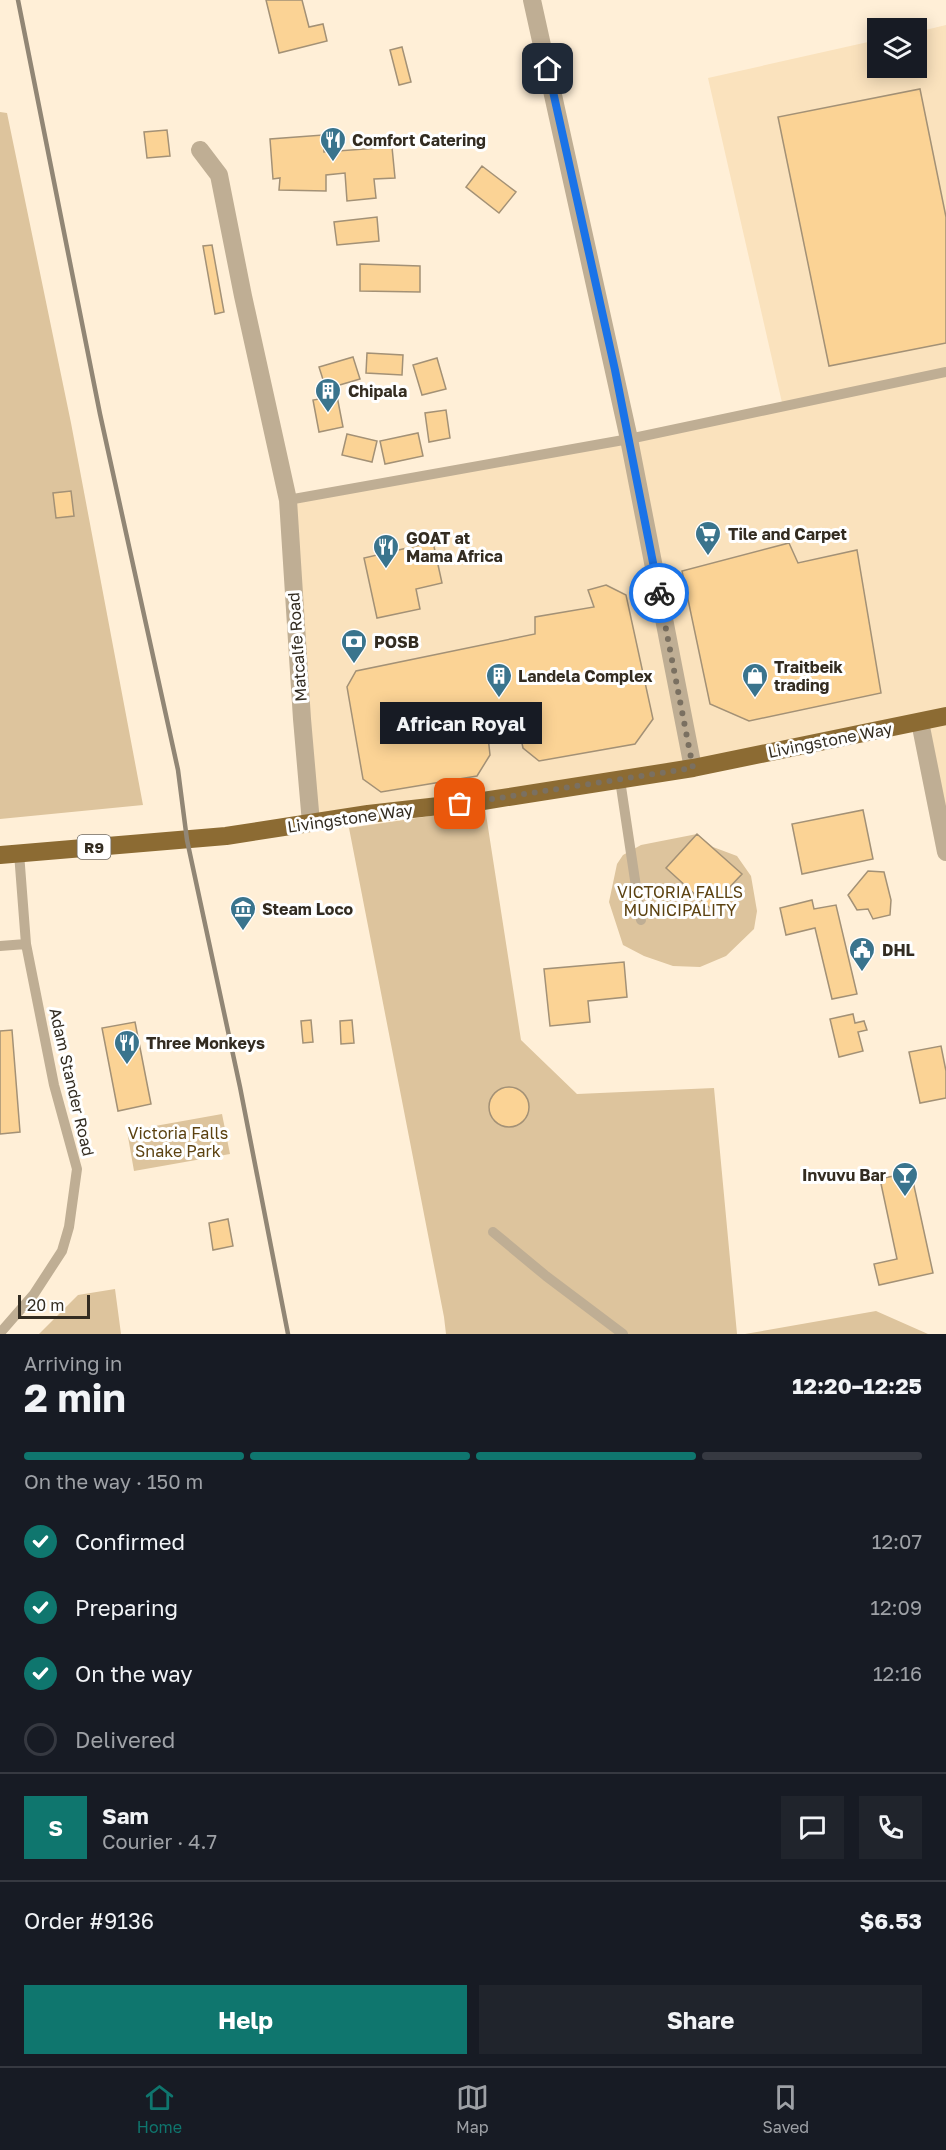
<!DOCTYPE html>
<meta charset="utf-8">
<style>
body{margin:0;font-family:"Golos Text",sans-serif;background:#20242c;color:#f1f3f6;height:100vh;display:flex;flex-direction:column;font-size:22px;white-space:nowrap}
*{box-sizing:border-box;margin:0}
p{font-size:20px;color:#9ea1a6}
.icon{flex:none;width:33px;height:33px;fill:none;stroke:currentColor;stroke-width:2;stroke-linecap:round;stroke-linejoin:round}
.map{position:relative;height:1334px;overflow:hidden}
.drawer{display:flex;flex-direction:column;background:#171b24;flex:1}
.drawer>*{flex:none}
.buttons{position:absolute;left:867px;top:18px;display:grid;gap:12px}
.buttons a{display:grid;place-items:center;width:60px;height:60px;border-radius:0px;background:#171b24;box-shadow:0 3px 15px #0003;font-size:30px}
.scale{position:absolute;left:18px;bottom:15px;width:72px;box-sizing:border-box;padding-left:6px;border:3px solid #332c21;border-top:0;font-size:16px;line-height:21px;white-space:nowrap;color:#332c21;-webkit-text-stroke:4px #fff;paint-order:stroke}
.pin{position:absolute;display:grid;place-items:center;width:51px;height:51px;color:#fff;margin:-26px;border-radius:12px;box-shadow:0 3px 9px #0006}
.courier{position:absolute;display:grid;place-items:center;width:60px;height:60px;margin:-30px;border:4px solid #1a73e8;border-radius:50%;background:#fff;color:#222;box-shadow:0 2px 8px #0007}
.bubble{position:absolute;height:42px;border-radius:0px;background:#171b24;box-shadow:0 3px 15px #0003;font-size:20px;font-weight:700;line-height:42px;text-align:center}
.headline em{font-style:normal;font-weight:700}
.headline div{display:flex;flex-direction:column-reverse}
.headline{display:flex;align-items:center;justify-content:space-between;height:102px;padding:0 24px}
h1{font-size:39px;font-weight:700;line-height:45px}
.bar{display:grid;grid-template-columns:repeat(4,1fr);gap:9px 6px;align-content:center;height:72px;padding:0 24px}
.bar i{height:8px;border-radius:4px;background:#363941}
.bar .on{background:#0f766e}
.bar p{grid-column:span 4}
.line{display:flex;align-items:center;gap:15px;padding:0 24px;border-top:2px solid #363941}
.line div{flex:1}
.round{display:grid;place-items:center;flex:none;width:63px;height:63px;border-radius:0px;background:#20242c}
ol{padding:0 24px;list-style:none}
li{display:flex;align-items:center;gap:18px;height:66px}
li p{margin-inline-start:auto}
li .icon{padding:6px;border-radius:50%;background:#0f766e;color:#fff;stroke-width:4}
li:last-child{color:#9ea1a6}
li i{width:33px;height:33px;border:3px solid #363941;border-radius:50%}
.action{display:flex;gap:12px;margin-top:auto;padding:12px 24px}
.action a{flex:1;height:69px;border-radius:0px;background:#0f766e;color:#fff;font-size:24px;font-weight:700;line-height:69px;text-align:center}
.action a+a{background:#20242c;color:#f1f3f6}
.tab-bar{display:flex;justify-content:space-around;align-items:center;height:84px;border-top:2px solid #363941;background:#171b24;font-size:16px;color:#9ea1a6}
.tab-bar a{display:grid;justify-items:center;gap:3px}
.tab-bar .on{color:#0f766e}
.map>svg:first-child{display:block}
.built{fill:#fae2bd}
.green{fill:#ddc49d}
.building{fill:#fbd395;stroke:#a39176;stroke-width:1.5}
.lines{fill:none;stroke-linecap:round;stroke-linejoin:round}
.service{stroke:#bfae94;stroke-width:10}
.minor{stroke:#bfae94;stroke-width:18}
.tertiary{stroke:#bfae94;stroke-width:18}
.trunk{stroke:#8c6b33;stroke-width:18}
.rail{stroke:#918675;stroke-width:4.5}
.done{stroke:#7a7061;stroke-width:6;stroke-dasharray:0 10.8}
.route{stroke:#1a73e8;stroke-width:8}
.labels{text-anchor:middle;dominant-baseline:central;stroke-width:6;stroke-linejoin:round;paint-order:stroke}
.shield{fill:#fff;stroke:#706b64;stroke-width:1.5}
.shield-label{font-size:15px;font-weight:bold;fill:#332c21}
.poi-label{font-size:16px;font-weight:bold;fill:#332c21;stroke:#fff;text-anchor:start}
.street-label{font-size:16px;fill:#332c21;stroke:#fff}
.park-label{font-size:16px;fill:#5c4211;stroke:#fff}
</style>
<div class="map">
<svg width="946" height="1334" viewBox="0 0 946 1334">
<rect width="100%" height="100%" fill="#ffefd7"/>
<path class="built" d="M946,25V852L920,723L311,823L288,500L783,407L708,78L877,40L878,68H916L917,32Z"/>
<path class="green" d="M0,112L7,113L71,423L143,805L0,819Z
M485,808L521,1040L577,1094L714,1088L737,1334H446L444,1317L349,828Z
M697,834L713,847L737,856L751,876L757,911L754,929L726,956L700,967L673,966L644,956L623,945L609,902L617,864L623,855L641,845Z
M222,1114L230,1154L134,1171L127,1131Z
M115,1289L121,1334H39L78,1295Z
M876,1311L928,1334H745Z"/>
<path class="building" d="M266,0H302L309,27L323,24L327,41L279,53Z
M402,47L411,82L399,85L390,50Z
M920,89L946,217V343L829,366L778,117Z
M167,130L170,156L147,158L144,132Z
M323,135L324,152L392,147L395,178L374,179L376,198L347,201L345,173L326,175V191L279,190L280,178L273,179L270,139Z
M482,166L516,192L499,213L466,187Z
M377,217L379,241L337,245L334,222Z
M212,245L224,312L215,314L203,246Z
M360,264L420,266V292L360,291Z
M367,353L403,355L402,375L366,373Z
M353,357L360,379L326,389L319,367Z
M437,358L446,389L422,395L413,365Z
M337,396L343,427L319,432L313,400Z
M446,410L450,438L429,442L425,413Z
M418,433L423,456L385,464L380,441Z
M347,434L377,441L372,462L342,455Z
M71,491L74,516L56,518L53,493Z
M433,542L442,583L416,589L420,609L377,618L364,558Z
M789,543L798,563L857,550L881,693L749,721L710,704L682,571Z
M606,585L626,595L653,719L635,744L539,761L523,748L515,711L486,717L490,755L477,776L381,792L363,779L347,687L356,671L535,634V617L594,607L588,590Z
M863,810L873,859L802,874L792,824Z
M697,834L742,874L710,908L666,868Z
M868,871L884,872L891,900L890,915L873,919L868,909L857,910L848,895Z
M812,900L814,909L836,905L857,994L832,999L815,928L786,935L780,908Z
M624,962L627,997L588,1001L590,1022L550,1026L544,969Z
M853,1014L855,1023L864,1021L867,1030L858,1032L863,1051L839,1057L830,1019Z
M311,1020L313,1042L303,1043L301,1021Z
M352,1020L354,1043L341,1044L340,1021Z
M135,1022L151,1104L118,1111L102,1028Z
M12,1030L20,1132L0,1134V1031Z
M941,1046L946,1071V1098L920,1103L909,1052Z
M489 1107a20 20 0 1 1 40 0a20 20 0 1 1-40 0Z
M911,1172L933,1273L879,1285L874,1264L897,1259L880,1179Z
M228,1219L233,1246L213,1250L209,1223Z"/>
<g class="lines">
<path class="service" d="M288,500L629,439L946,372
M620,780L641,920
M0,946L26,944
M493,1232L546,1276L623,1334
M0,1333L34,1294L62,1251L69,1227L77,1169L54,1085L26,944L19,853"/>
<path class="minor" d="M532,0L629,439L693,768
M200,150L219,175L243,296L288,500L302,719L311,823"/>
<path class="tertiary" d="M920,722L946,852"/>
<path class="trunk" d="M0,855L226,836L368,814L483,801L693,768L946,716"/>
<path class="rail" d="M18,0L100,414L178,770L187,840L240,1087L288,1334"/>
</g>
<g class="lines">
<path class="done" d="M460,804L693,768L659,593"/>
<path class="route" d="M548,69L615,370L659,593"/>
</g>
<defs>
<symbol id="restaurant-pin" viewBox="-11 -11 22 30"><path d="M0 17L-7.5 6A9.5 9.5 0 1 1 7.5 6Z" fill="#3a748d" stroke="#fff"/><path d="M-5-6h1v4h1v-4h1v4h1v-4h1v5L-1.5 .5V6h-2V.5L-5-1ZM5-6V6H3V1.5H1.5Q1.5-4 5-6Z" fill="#fff"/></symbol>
<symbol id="building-pin" viewBox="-11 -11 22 30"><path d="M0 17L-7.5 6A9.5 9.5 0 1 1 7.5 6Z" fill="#3a748d" stroke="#fff"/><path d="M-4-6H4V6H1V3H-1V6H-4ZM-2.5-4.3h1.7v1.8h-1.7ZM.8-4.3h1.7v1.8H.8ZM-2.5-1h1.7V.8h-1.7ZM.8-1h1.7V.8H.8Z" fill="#fff"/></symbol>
<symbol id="supermarket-pin" viewBox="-11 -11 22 30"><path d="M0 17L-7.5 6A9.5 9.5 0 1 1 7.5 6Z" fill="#3a748d" stroke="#fff"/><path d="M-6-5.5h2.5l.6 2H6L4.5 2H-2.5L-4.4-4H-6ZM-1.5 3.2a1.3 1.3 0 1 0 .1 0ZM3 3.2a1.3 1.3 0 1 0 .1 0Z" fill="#fff"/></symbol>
<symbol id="bank-pin" viewBox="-11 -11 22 30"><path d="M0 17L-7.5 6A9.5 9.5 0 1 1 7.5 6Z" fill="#3a748d" stroke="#fff"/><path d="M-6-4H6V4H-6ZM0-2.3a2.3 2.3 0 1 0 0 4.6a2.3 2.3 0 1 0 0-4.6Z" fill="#fff"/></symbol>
<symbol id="shop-pin" viewBox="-11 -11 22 30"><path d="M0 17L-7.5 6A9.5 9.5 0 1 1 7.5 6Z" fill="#3a748d" stroke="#fff"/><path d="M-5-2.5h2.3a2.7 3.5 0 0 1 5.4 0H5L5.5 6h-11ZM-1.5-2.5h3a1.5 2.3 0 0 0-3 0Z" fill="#fff"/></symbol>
<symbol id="museum-pin" viewBox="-11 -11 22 30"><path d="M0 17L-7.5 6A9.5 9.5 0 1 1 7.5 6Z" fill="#3a748d" stroke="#fff"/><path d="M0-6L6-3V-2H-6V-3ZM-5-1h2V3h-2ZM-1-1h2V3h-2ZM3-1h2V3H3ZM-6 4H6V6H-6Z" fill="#fff"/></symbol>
<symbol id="civic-pin" viewBox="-11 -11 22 30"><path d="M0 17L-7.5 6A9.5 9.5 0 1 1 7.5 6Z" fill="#3a748d" stroke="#fff"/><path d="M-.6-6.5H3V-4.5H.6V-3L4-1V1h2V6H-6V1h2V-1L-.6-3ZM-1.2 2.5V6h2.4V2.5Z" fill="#fff"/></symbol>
<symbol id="bar-pin" viewBox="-11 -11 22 30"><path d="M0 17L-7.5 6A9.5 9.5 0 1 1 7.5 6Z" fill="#3a748d" stroke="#fff"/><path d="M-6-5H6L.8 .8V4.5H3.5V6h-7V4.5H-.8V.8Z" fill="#fff"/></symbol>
</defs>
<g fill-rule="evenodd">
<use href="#restaurant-pin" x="318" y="125" width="30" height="40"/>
<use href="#building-pin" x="313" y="376" width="30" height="40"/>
<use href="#supermarket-pin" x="693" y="519" width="30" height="40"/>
<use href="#restaurant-pin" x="371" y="532" width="30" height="40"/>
<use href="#bank-pin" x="339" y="627" width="30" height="40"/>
<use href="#building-pin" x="484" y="661" width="30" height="40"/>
<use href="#shop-pin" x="740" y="661" width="30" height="40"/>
<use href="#museum-pin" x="228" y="894" width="30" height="40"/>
<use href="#civic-pin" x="847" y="935" width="30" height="40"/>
<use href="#restaurant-pin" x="112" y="1028" width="30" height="40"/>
<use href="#bar-pin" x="890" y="1160" width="30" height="40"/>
</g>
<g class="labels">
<rect class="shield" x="77.5" y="835" width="33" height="24" rx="4.5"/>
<g class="shield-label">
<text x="94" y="847">R9</text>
</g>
<g class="poi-label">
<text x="352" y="140">Comfort Catering</text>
<text x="348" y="391">Chipala</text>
<text x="728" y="534">Tile and Carpet</text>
<text x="406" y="538">GOAT at<tspan x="406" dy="18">Mama Africa</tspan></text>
<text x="374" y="642">POSB</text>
<text x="774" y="667">Traitbeik<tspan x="774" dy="18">trading</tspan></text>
<text x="518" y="676">Landela Complex</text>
<text x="262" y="909">Steam Loco</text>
<text x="882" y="950">DHL</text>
<text x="146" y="1043">Three Monkeys</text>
<text x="886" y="1175" text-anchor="end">Invuvu Bar</text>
</g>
<g class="street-label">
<text transform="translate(297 647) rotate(-94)">Matcalfe Road</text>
<text transform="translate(830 740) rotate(-11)">Livingstone Way</text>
<text transform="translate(350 818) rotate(-8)">Livingstone Way</text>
<text transform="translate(72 1082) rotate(77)">Adam Stander Road</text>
</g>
<g class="park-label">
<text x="680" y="892">VICTORIA FALLS<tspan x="680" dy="18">MUNICIPALITY</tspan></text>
<text x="178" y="1133">Victoria Falls<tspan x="178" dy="18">Snake Park</tspan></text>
</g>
</g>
</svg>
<div class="buttons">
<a><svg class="icon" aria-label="layers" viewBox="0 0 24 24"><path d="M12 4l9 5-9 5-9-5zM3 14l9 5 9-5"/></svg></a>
</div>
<div class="scale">20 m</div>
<div class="pin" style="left:460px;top:804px;background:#ea580c"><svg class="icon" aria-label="bag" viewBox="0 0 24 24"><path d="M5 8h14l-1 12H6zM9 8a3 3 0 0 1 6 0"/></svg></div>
<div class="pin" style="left:548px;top:69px;background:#1f2937"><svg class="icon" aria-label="home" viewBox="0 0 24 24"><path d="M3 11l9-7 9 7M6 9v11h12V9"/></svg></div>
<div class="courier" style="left:659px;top:593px"><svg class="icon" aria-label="bike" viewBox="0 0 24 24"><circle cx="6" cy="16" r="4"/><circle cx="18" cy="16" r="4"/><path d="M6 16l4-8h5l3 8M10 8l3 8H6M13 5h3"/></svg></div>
<div class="bubble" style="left:380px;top:702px;width:162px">African Royal</div>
</div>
<section class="drawer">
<div class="headline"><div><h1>2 min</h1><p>Arriving in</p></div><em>12:20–12:25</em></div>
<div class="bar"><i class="on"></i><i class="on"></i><i class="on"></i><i></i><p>On the way · 150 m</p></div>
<ol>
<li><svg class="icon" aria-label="check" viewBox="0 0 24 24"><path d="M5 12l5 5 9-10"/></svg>Confirmed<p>12:07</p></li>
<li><svg class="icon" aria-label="check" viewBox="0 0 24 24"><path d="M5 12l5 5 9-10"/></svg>Preparing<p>12:09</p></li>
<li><svg class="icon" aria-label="check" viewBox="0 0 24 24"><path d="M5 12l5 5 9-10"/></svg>On the way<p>12:16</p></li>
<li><i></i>Delivered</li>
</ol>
<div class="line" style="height:108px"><b class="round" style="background:#0f766e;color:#fff">S</b><div><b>Sam</b><p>Courier · 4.7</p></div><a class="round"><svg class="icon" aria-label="chat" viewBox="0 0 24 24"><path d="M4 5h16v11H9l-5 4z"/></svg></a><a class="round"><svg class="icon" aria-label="phone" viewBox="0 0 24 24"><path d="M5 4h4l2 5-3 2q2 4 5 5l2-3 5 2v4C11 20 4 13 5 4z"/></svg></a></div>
<div class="line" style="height:78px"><div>Order #9136</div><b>$6.53</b></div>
<div class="action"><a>Help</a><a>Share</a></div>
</section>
<nav class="tab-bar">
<a class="on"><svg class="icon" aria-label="home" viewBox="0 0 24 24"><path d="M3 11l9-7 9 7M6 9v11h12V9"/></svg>Home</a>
<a><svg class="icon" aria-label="map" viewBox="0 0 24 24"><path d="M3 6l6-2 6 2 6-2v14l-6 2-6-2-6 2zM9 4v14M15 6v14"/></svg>Map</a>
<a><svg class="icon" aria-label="saved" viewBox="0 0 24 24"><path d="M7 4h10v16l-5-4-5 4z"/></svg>Saved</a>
</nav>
